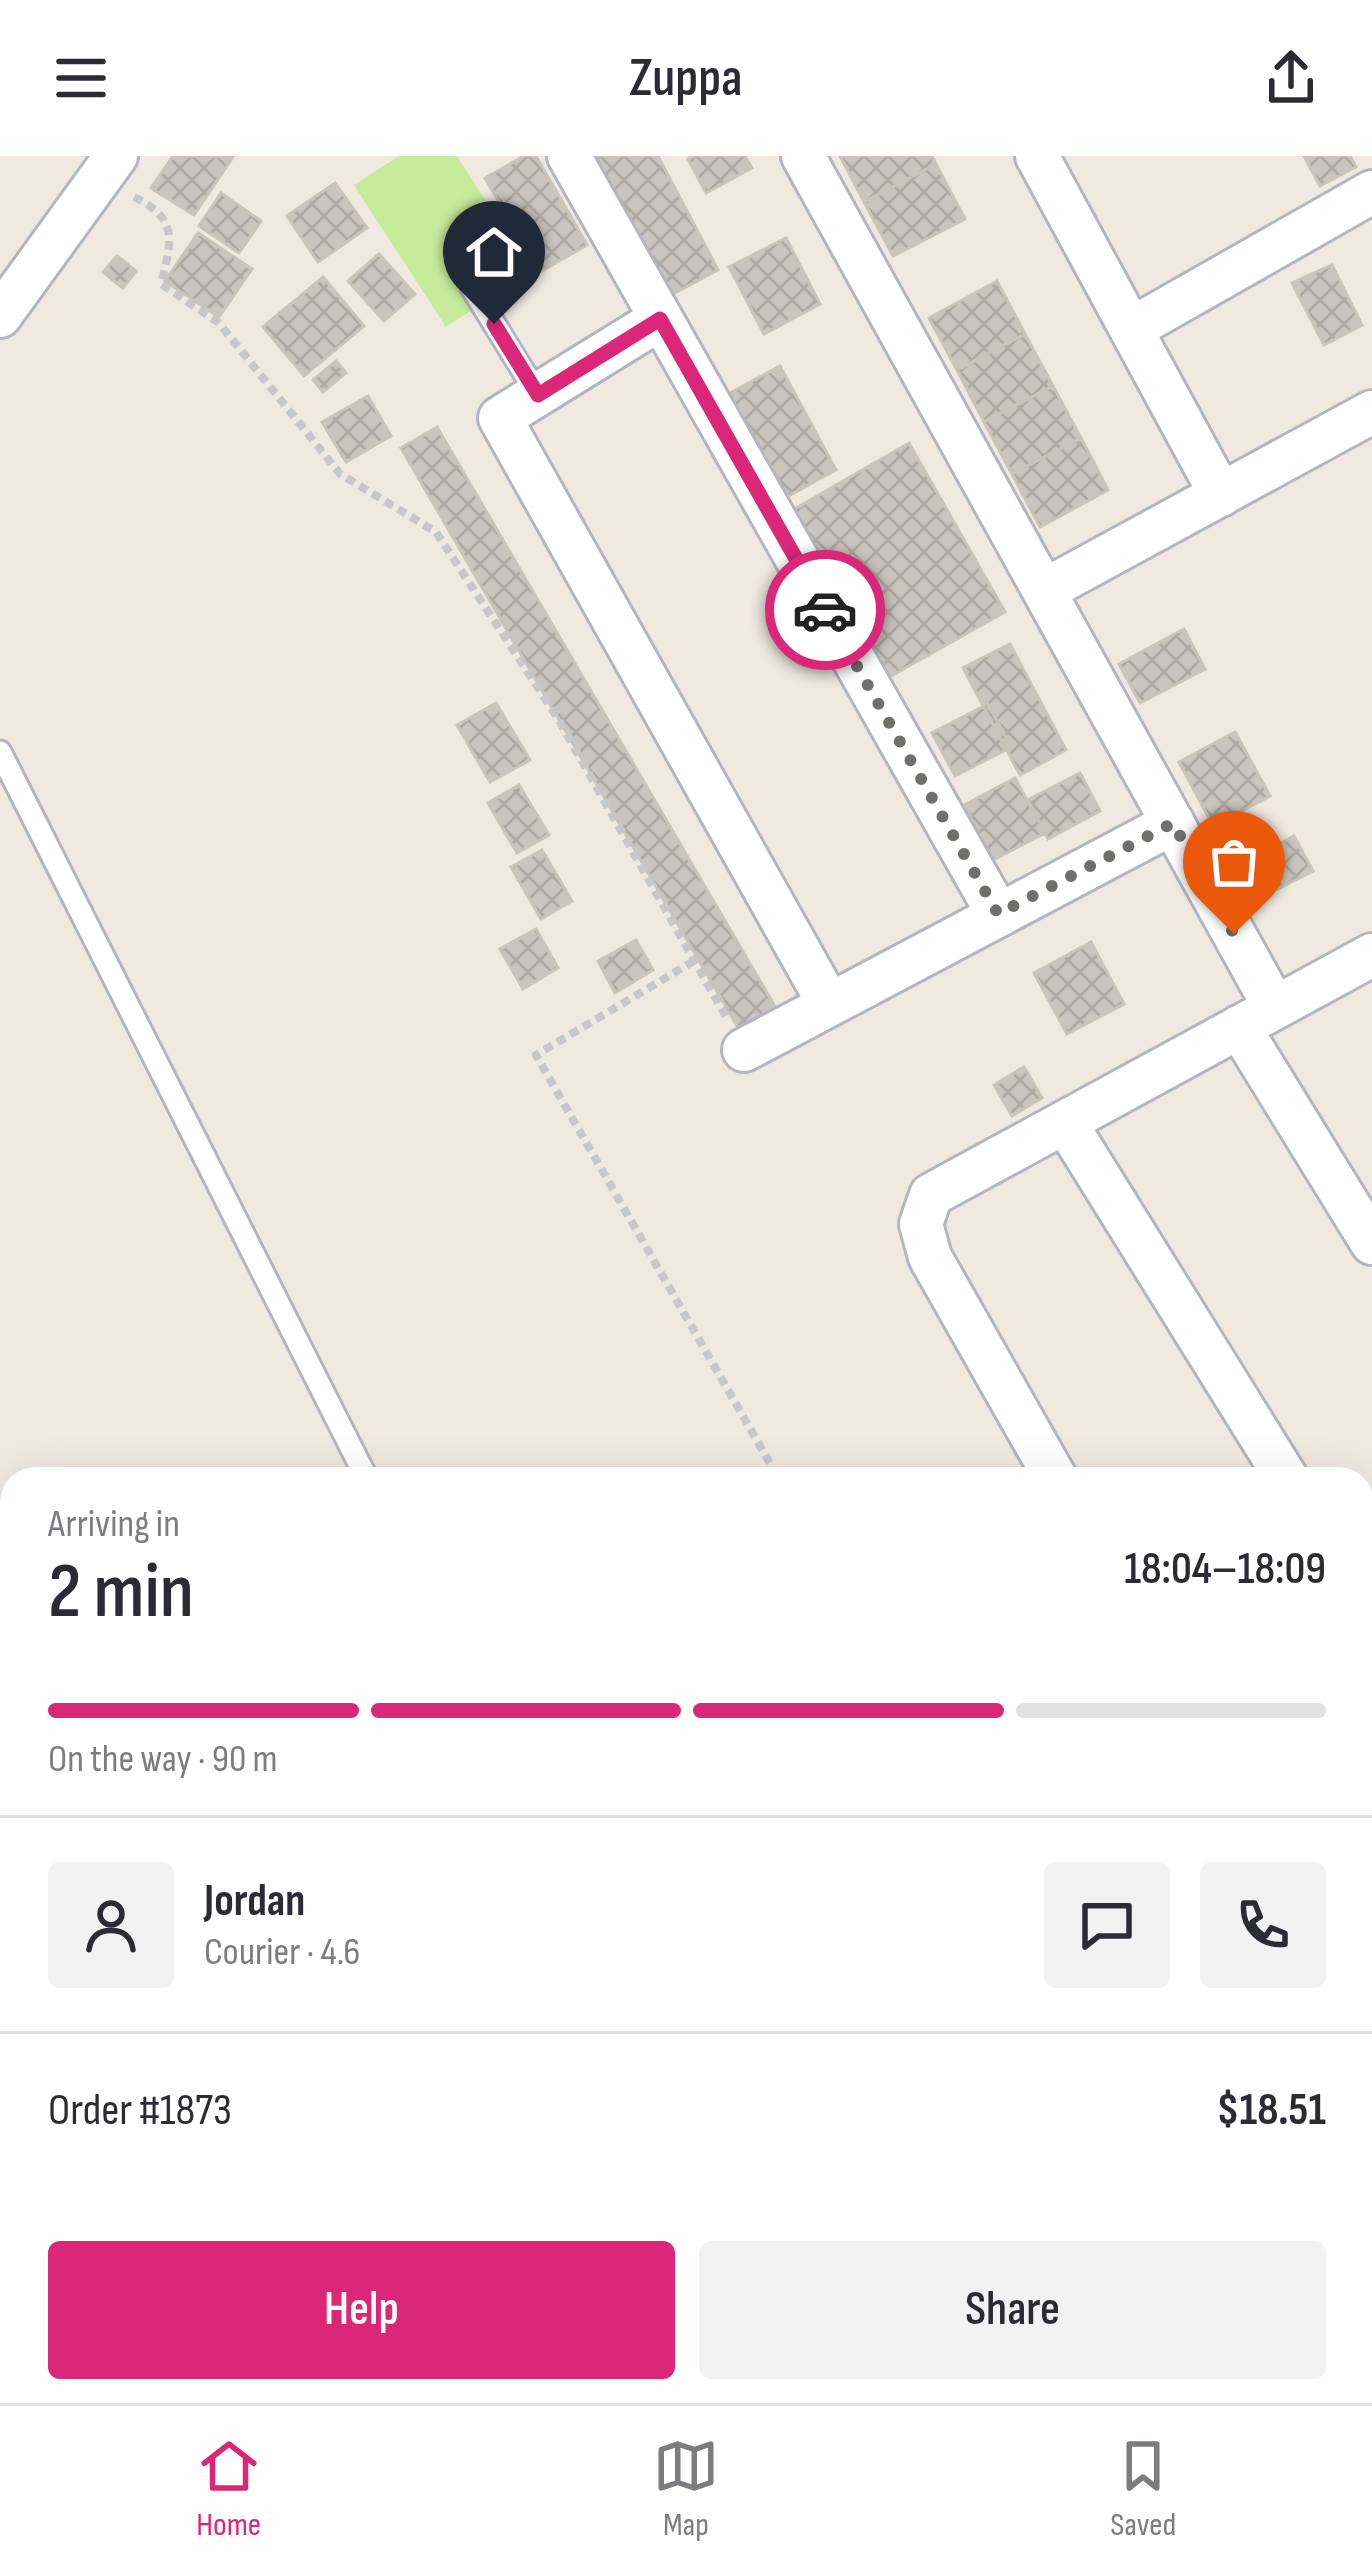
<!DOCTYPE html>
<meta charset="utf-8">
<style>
body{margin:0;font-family:"Sofia Sans Condensed",sans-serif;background:#f2f2f3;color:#2b2b33;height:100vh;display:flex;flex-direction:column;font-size:45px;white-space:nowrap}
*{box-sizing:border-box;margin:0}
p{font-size:39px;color:#7c7c81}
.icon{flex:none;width:66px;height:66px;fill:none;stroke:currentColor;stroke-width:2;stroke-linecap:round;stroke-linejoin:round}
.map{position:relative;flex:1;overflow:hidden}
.sheet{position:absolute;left:0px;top:1311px;width:1374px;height:936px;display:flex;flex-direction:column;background:#fff;border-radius:36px 36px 0 0;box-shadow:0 12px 48px #0002}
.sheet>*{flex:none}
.pin{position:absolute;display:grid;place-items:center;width:102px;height:102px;color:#fff;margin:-123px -51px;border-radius:50% 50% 50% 0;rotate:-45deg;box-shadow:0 0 12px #0007}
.pin .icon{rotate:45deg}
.courier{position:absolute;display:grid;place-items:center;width:120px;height:120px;margin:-60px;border:9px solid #db2777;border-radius:50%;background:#fff;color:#222;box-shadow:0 3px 15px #0007}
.headline em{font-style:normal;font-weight:600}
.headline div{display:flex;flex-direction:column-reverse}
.headline{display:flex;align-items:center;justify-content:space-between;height:204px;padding:0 48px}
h1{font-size:78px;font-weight:600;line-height:90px}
.bar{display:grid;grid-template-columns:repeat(4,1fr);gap:18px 12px;align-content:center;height:144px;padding:0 48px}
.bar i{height:15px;border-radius:9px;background:#e1e1e2}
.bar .selected{background:#db2777}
.bar p{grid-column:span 4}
.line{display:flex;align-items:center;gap:30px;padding:0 48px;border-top:3px solid #e1e1e2}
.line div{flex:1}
.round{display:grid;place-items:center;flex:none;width:126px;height:126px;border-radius:12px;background:#f2f2f3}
.button{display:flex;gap:24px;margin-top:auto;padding:24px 48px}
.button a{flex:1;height:138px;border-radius:12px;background:#db2777;color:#fff;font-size:48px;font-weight:600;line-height:138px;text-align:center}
.button a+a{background:#f2f2f3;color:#2b2b33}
header{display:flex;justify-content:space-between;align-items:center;height:156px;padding:0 48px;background:#fff;font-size:54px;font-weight:600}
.menu{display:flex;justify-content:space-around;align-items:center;height:168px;border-top:3px solid #e1e1e2;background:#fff;font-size:33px;color:#7c7c81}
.menu a{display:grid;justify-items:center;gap:6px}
.menu .selected{color:#db2777}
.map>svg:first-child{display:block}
.pitch{fill:#c7eb9a}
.building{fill:url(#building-cross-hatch);stroke:#cac5b9;stroke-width:3}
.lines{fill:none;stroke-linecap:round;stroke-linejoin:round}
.lane-casing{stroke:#b3b6c0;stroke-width:27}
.street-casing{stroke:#b3b6c0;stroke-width:48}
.path{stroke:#c8c8c8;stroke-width:8;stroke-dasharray:9 6;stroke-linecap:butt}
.lane{stroke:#fff;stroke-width:21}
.street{stroke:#fff;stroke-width:42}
.done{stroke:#716f6c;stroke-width:12;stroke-dasharray:0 21.6}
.route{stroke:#db2777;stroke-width:15}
</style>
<header><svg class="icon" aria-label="menu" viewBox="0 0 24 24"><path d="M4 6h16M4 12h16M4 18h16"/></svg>Zuppa<svg class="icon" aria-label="share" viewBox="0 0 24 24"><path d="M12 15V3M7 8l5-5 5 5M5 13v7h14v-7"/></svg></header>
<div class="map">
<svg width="1372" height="2247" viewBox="0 0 1372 2247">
<defs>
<pattern id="building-cross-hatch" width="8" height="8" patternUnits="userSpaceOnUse" patternTransform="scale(3)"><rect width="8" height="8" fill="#cac6bf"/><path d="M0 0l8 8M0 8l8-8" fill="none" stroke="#aeaaa4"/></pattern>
</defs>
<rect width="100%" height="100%" fill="#efe9e0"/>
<path class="pitch" d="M399,0H457L531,115L446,171L354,29Z"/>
<path class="building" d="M173,0L233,1L194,59L151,32Z
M524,0H536L587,89L540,116L485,22Z
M595,0H658L718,114L669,140Z
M694,0H745L752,12L706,37L688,3Z
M840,0H932L936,8L864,46Z
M1304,0H1350L1356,11L1320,30Z
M936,8L965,63L893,100L864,46Z
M335,27L367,72L318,106L287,60Z
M221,37L261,65L239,97L199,70Z
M198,77L252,113L219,161L165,125Z
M786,82L820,148L764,178L729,111Z
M379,98L415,138L384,165L348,125Z
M117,100L136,115L123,132L103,116Z
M1332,109L1362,169L1324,189L1292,127Z
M323,121L364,170L304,220L263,171Z
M997,125L1025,178L957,214L929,162Z
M1025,178L1053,230L984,266L957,214Z
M336,205L346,217L323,236L313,224Z
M780,210L836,314L772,349L715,245Z
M1053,230L1081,282L1012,318L984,266Z
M368,240L391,280L346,306L322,266Z
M437,271L777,854L740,875L401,292Z
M1081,282L1108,334L1040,371L1012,318Z
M909,287L1005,456L875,529L779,362Z
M1184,473L1205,513L1140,547L1119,508Z
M1010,488L1066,594L1020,619L963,512Z
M496,547L530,604L490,626L457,569Z
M988,548L1011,591L955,620L932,577Z
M1235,576L1270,640L1213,670L1179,606Z
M1080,617L1100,655L1048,683L1028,644Z
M1015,622L1045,677L993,704L964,649Z
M519,629L549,679L517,697L488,647Z
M1294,680L1313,715L1256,744L1237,710Z
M542,694L572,745L541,763L511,711Z
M536,773L558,812L523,833L500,793Z
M636,784L653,814L615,837L598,805Z
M1091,786L1124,848L1067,878L1034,817Z
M1024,911L1042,942L1012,960L994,929Z
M87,2235H137L143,2247H86L81,2238Z
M137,2235H194L199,2244L143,2247Z
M451,2235H517L520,2241L507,2247H457Z
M660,2235H736L741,2247H665Z"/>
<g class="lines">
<defs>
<path id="lane" d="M472,132L538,239
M0,596L367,1323"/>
<path id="street" d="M569,0L998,758
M803,0L1275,852
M1037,0L1221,339
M0,160L116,0
M660,163L500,262L829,848
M1131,173L1372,36
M1045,434L1372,256
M1239,871L1372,1087
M744,894L1173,667
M1065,966L1287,1323
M1056,1323L930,1101L921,1068L931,1039L1372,799
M1362,1396L1372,1390
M0,1446L12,1469
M0,1636L12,1631
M1362,1715L1372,1732
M1362,1827L1372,1823
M0,1913L12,1936
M1362,2006L1372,2002
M0,2012L12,2007
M0,2211L12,2205
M402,2235L408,2247
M640,2235L645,2247
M846,2235L851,2247
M1000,2235L1008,2247
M1219,2235L1228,2247
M265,2247L287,2235
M909,2247L938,2235
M1319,2247L1341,2235"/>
</defs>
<use href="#lane" class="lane-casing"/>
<use href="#street" class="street-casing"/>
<path class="path" d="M134,41C179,63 172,84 161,128L219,167L340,318L436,376L557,561L726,861
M694,805L536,899L779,1323"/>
<use href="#lane" class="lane"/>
<use href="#street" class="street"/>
</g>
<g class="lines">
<path class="done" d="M825,454L998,758L1173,667L1234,778"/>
<path class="route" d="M494,168L538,239L660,163L825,454"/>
</g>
</svg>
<div class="pin" style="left:1234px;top:778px;background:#ea580c"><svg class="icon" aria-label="bag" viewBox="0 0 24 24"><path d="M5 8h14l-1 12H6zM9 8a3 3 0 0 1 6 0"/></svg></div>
<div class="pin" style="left:494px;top:168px;background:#1f2937"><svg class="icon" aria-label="home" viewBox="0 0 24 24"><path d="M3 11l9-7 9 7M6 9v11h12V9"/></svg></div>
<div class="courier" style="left:825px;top:454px"><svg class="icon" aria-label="car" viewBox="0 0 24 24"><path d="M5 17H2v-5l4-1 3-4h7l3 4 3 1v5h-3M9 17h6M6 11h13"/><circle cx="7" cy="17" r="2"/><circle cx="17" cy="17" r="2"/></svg></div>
<section class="sheet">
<div class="headline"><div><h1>2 min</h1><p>Arriving in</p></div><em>18:04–18:09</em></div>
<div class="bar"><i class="selected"></i><i class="selected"></i><i class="selected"></i><i></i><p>On the way · 90 m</p></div>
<div class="line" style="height:216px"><a class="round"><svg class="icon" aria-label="person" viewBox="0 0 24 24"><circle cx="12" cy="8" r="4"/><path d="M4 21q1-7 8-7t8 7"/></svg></a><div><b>Jordan</b><p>Courier · 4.6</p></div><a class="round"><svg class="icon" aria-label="chat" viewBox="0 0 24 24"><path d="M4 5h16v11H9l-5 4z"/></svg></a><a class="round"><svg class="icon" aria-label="phone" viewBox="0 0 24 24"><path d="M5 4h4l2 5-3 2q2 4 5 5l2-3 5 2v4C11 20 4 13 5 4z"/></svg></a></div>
<div class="line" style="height:156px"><div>Order #1873</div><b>$18.51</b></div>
<div class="button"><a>Help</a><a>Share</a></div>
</section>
</div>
<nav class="menu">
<a class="selected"><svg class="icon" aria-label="home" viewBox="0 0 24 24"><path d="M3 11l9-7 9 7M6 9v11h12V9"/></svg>Home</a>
<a><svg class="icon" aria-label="map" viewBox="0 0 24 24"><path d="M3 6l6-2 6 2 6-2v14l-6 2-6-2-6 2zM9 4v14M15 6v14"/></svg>Map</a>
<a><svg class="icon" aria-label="saved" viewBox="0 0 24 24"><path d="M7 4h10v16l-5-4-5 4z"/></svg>Saved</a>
</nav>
